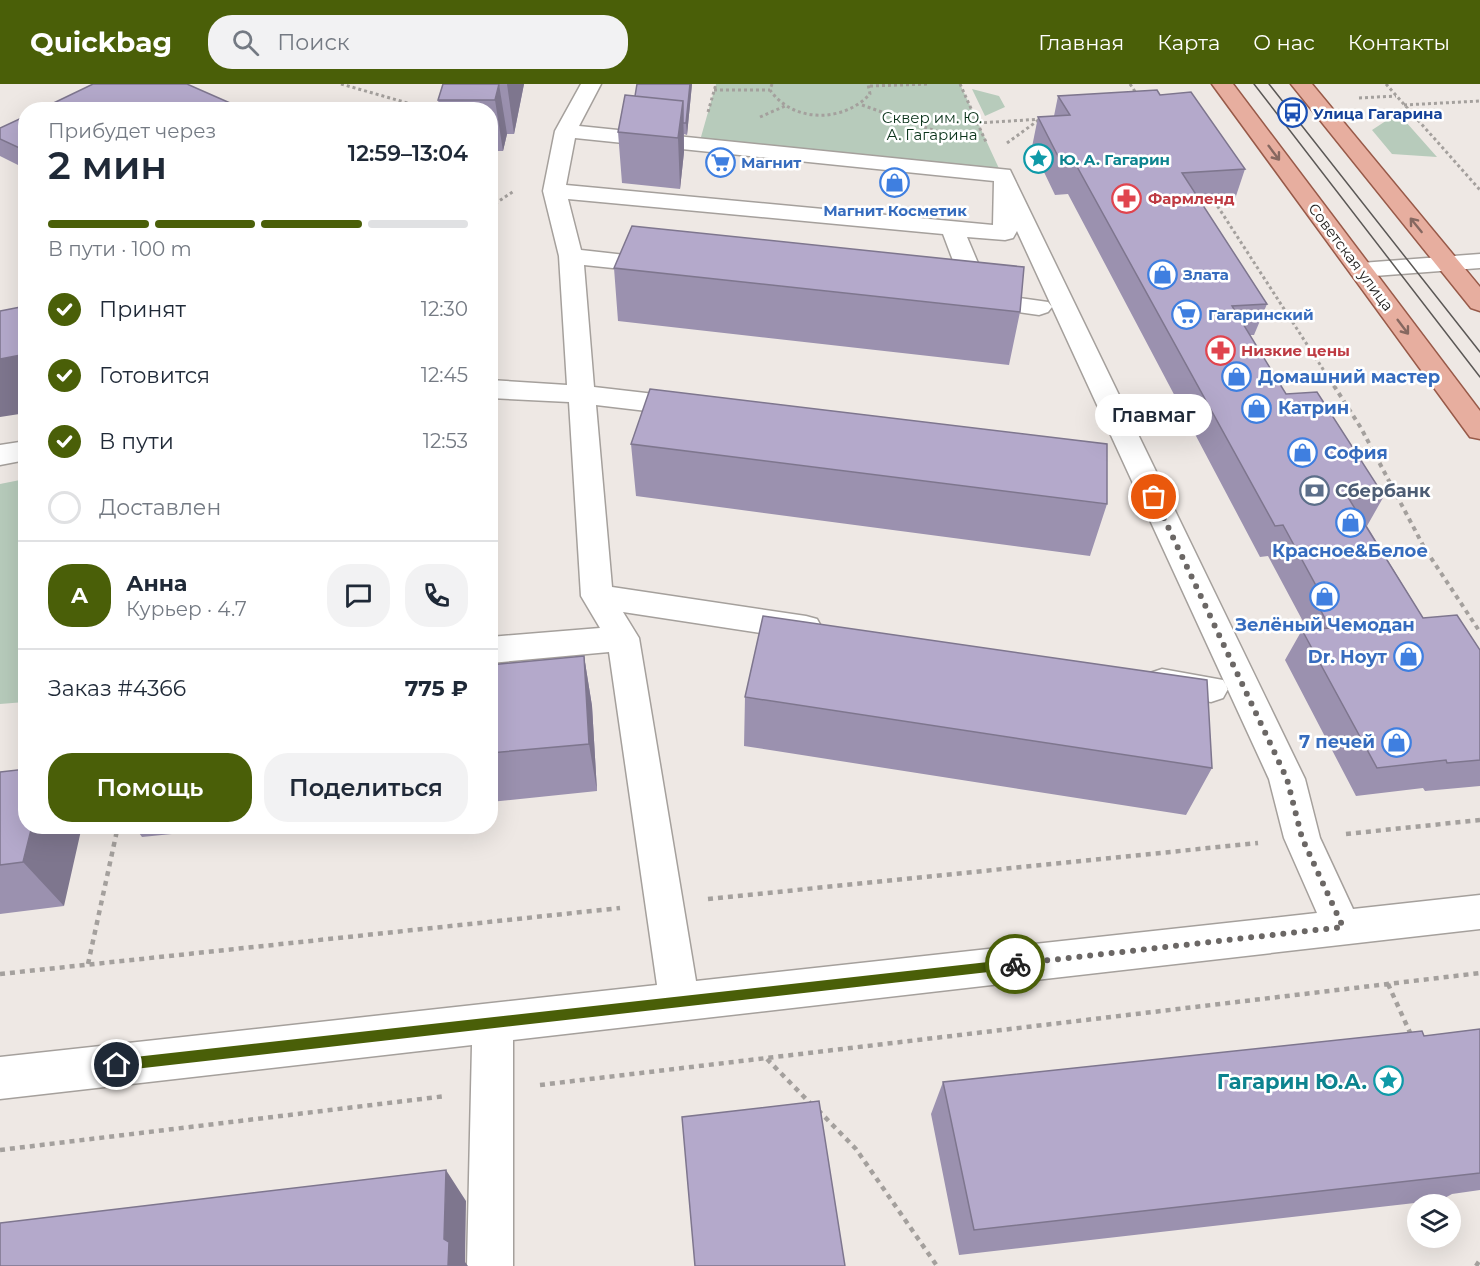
<!DOCTYPE html>
<html lang="ru">
<meta charset="utf-8">
<style>
body{margin:0;font-family:Montserrat,sans-serif;background:#f2f2f3;color:#1f2937;height:100vh;display:flex;flex-direction:column;font-size:22px;white-space:nowrap}
*{box-sizing:border-box;margin:0}
p{font-size:20px;color:#747a83}
.icon{flex:none;width:33px;height:33px;fill:none;stroke:currentColor;stroke-width:2;stroke-linecap:round;stroke-linejoin:round}
.map{position:relative;flex:1;overflow:hidden}
.panel{position:absolute;left:18px;top:18px;width:480px;height:732px;display:flex;flex-direction:column;background:#fff;border-radius:24px;box-shadow:0 6px 24px #0002}
.panel>*{flex:none}
.buttons{position:absolute;left:1407px;top:1110px;display:grid;gap:12px}
.buttons a{display:grid;place-items:center;width:54px;height:54px;border-radius:50%;background:#fff;box-shadow:0 6px 24px #0002;font-size:30px}
.pin{position:absolute;display:grid;place-items:center;width:51px;height:51px;color:#fff;margin:-26px;border:3px solid #fff;border-radius:50%;box-shadow:0 2px 6px #0007}
.courier{position:absolute;display:grid;place-items:center;width:60px;height:60px;margin:-30px;border:4px solid #4a5f08;border-radius:50%;background:#fff;color:#222;box-shadow:0 2px 8px #0007}
.bubble{position:absolute;height:42px;border-radius:21px;background:#fff;box-shadow:0 6px 24px #0002;font-size:20px;font-weight:600;line-height:42px;text-align:center}
.summary em{font-style:normal;font-weight:600}
.summary div{display:flex;flex-direction:column-reverse}
.summary{display:flex;align-items:center;justify-content:space-between;height:102px;padding:0 30px}
h1{font-size:39px;font-weight:600;line-height:45px}
.bar{display:grid;grid-template-columns:repeat(4,1fr);gap:9px 6px;align-content:center;height:72px;padding:0 30px}
.bar i{height:8px;border-radius:4px;background:#e0e1e3}
.bar .active{background:#4a5f08}
.bar p{grid-column:span 4}
.line{display:flex;align-items:center;gap:15px;padding:0 30px;border-top:2px solid #e0e1e3}
.line div{flex:1}
.round{display:grid;place-items:center;flex:none;width:63px;height:63px;border-radius:24px;background:#f2f2f3}
ol{padding:0 30px;list-style:none}
li{display:flex;align-items:center;gap:18px;height:66px}
li p{margin-inline-start:auto}
li .icon{padding:6px;border-radius:50%;background:#4a5f08;color:#fff;stroke-width:4}
li:last-child{color:#747a83}
li i{width:33px;height:33px;border:3px solid #e0e1e3;border-radius:50%}
.button{display:flex;gap:12px;margin-top:auto;padding:12px 30px}
.button a{flex:1;height:69px;border-radius:24px;background:#4a5f08;color:#fff;font-size:24px;font-weight:600;line-height:69px;text-align:center}
.button a+a{background:#f2f2f3;color:#1f2937}
header{display:flex;align-items:center;gap:36px;box-sizing:border-box;height:84px;padding:0 30px;background:#4a5f08;color:#fff}
header strong{font-size:28px}
nav{display:flex;gap:33px;margin-inline-start:auto;font-size:21px}
.search{width:420px;height:54px;background:#f2f2f3;display:flex;align-items:center;gap:15px;box-sizing:border-box;padding:0 21px;border-radius:24px;color:#747a83;font-size:22px}
.map>svg:first-child{display:block}
.green{fill:#b7cbbb}
.lines{fill:none;stroke-linecap:round;stroke-linejoin:round}
.minor-casing{stroke:#a5a09c;stroke-width:3}
.major-casing{stroke:#985a49;stroke-width:3}
.path-far2{stroke:#a4a09d;stroke-width:3;stroke-dasharray:3 3;stroke-linecap:butt}
.path-far1{stroke:#a4a09d;stroke-width:4;stroke-dasharray:4.5 4.5;stroke-linecap:butt}
.path{stroke:#a4a09d;stroke-width:4.5;stroke-dasharray:5 5;stroke-linecap:butt}
.minor{fill:#fff;fill-rule:evenodd}
.major{fill:#e7ae9f;fill-rule:evenodd}
.tram{stroke:#5b5856;stroke-width:1.5}
.wall{fill:#9b91af}
.shaded-wall{fill:#7e768e}
.building{fill:#b4a9cb;stroke:#7e768e;stroke-width:1.5}
.oneway{stroke:#866860}
.route{fill:#4a5f08}
.done{stroke:#6b6765;stroke-width:6;stroke-dasharray:0 10.8}
.labels{text-anchor:middle;dominant-baseline:central;stroke-width:5;stroke-linejoin:round;paint-order:stroke}
.far-transit-label{font-size:15px;font-weight:bold;fill:#164399;stroke:#fff;text-anchor:start}
.far-park-label{font-size:15px;fill:#0a331a;stroke:#fff}
.far-culture-label{font-size:15px;font-weight:bold;fill:#0d838f;stroke:#fff;text-anchor:start}
.far-shop-label{font-size:15px;font-weight:bold;fill:#366cbe;stroke:#fff;text-anchor:start}
.far-health-label{font-size:15px;font-weight:bold;fill:#be3a42;stroke:#fff;text-anchor:start}
.far-street-label{font-size:15px;fill:#242221;stroke:#fff}
.shop-label{font-size:18px;font-weight:bold;fill:#366cbe;stroke:#fff;text-anchor:start}
.service-label{font-size:18px;font-weight:bold;fill:#4e5e75;stroke:#fff;text-anchor:start}
.near-culture-label{font-size:21px;font-weight:bold;fill:#0d838f;stroke:#fff;text-anchor:end}
</style>
<header>
<strong>Quickbag</strong>
<div class="search"><svg class="icon" aria-label="search" viewBox="0 0 24 24"><circle cx="10" cy="10" r="6"/><path d="M15 15l6 6"/></svg>Поиск</div>
<nav><a>Главная</a><a>Карта</a><a>О нас</a><a>Контакты</a></nav>
</header>
<div class="map">
<svg width="1480" height="1182" viewBox="0 0 1480 1182">
<rect width="100%" height="100%" fill="#eee8e4"/>
<path class="green" d="M716,0H960L1002,91L699,60Z
M972,5L999,12L1005,23L985,32Z
M1398,29L1437,73L1392,70L1372,46Z
M25,395V618L0,620V400Z"/>
<g class="lines">
<defs>
<path id="minor" d="M581,0H601L579,42L1010,86L1305,695L1320,754L1353,825L1480,811V845L513,956V1182H467L472,961L0,1015V973L657,901L609,568L490,579V553L600,544L581,512L569,318L490,314V296L567,301L559,172L543,107L555,47ZM575,54L994,97L993,141L566,101ZM568,115L943,150L966,211L962,216L966,221L1039,231L1048,228L1052,223L1048,218L991,210L967,153L1005,156L1013,154L1017,147L1269,695L1284,754L1317,829L696,897L639,554L623,528L806,556L817,553L822,544L817,535L806,532L612,503L596,321L689,332L699,329L703,323L699,317L689,314L594,303L584,181L661,189L670,187L673,182L670,177L661,175L581,166Z
M1480,170V184L1361,193L1352,191L1349,186L1352,181L1361,179Z
M26,357V376L0,381V361Z
M1162,585L1223,596L1228,605L1223,614L1211,618L1150,607L1145,598L1150,589Z"/>
<path id="major" d="M1212,0H1233L1480,327V355L1470,353Z
M1291,0H1312L1480,203V227L1471,224Z"/>
</defs>
<use href="#minor" class="minor-casing"/>
<use href="#major" class="major-casing"/>
<path class="path-far2" d="M341,0L425,24
M772,0L770,6C793,39 843,39 870,10L868,0
M960,0L986,58
M1130,0L1136,9
M1386,0L1480,106
M870,2L930,0
M714,6H770
M1359,14L1396,12
M862,21L944,50
M1404,21L1480,17
M708,28L716,0
M760,33L785,22
M978,39L1042,35
M1007,59L1040,35
M1211,112L1330,296
M490,123L514,107"/>
<path class="path-far1" d="M1329,294L1361,344L1425,465L1480,548"/>
<path class="path" d="M1346,750L1480,736
M708,815L1258,759
M88,880L118,742
M0,890L620,824
M1388,900L1412,953
M767,975L812,1021
M540,1001L1480,889
M818,1026L856,1065L937,1182
M0,1066L446,1012
M1476,1182L1480,1176"/>
<use href="#minor" class="minor"/>
<use href="#major" class="major"/>
<path class="tram" d="M1254,0L1480,293
M1269,0L1480,268"/>
</g>
<path class="wall" d="M443,0H524L514,50H507L503,67H490V26H440L438,16Z
M637,0H692L687,51L684,50V68L680,105L622,99L618,48L635,12Z
M1160,11L1245,85L1235,115L1200,118L1267,220L1254,251H1249L1286,310L1384,412L1367,442L1423,534L1480,566V702L1425,707L1423,704L1356,712L1285,576L1302,546H1304L1306,543L1268,472L1260,473L1068,110L1055,111L1032,63L1038,33L1054,32L1058,12Z
M26,32V85L0,72V44Z
M614,184L1020,228L1009,281L618,237Z
M631,360L1107,420L1090,472L636,412Z
M584,572L592,622L597,707L490,718V581Z
M745,613L1212,684L1186,731L744,662Z
M0,688L64,822L0,830Z
M134,742H251L142,753Z
M1480,945V1106L1452,1110L1441,1116L959,1171L931,1030L943,998L1424,952Z"/>
<path class="shaded-wall" d="M499,0L507,50L503,67L495,16Z
M507,0H524L514,50Z
M690,0H692L687,51L686,39Z
M683,17L684,68L680,105L678,54Z
M26,270V329L0,333V275Z
M584,572L592,622L597,707L589,660Z
M32,742H82L64,822L23,778Z
M446,1086L466,1117L465,1178L468,1182H448L444,1155Z"/>
<path class="building" d="M93,0H187L246,26H39Z
M443,0H499L495,16H438Z
M637,0H690L686,39H683V17L635,12Z
M1157,6L1160,11L1191,8L1245,85L1182,89L1267,220L1232,222L1286,310L1317,308L1384,412L1349,415L1423,534L1457,531L1480,566V676L1447,679L1446,676L1377,684L1302,546L1330,544L1318,521L1326,520L1283,441L1275,442L1075,79L1062,80L1038,33L1070,31L1058,12Z
M625,11L683,17L678,54L618,48Z
M26,32V67L0,55V44Z
M632,142L1024,183L1020,228L614,184Z
M26,222V270L0,275V227Z
M650,305L1107,360V420L631,360Z
M763,532L1207,596L1212,684L745,613Z
M584,572L589,660L490,669V581Z
M26,685V742H32L23,778L0,781V688Z
M1480,945V1089L974,1146L943,998L1422,947L1424,952Z
M819,1017L845,1182H695L682,1033Z
M446,1086L444,1155L449,1158L448,1182H0V1139Z"/>
<defs><path id="oneway-shaft" d="M-6 0H5M1.5-3L5.5 0L1.5 3" fill="none" stroke-width="1.6" stroke-linecap="round" stroke-linejoin="round" transform="scale(1.5)"/></defs>
<g class="oneway">
<use href="#oneway-shaft" transform="translate(1274 69) rotate(53)"/>
<use href="#oneway-shaft" transform="translate(1416 141) rotate(-129)"/>
<use href="#oneway-shaft" transform="translate(1403 243) rotate(53)"/>
</g>
<path class="route" d="M1015,875L1021,880L1015,885L117,987L111,981L117,975Z"/>
<g class="lines">
<path class="done" d="M1015,880L1343,843L1302,754L1287,695L1154,413"/>
</g>
<defs>
<symbol id="bus-ring" viewBox="-11 -11 22 22"><circle r="9.5" fill="#fff" stroke="#1a4fb4" stroke-width="1.5"/><path d="M-5-6H5V4H4V6H2V4H-2V6H-4V4H-5ZM-3.5-4V0h7V-4ZM-3.5 1.2v1.5H-2V1.2ZM2 1.2v1.5H3.5V1.2Z" fill="#1a4fb4"/></symbol>
<symbol id="sight-ring" viewBox="-11 -11 22 22"><circle r="9.5" fill="#fff" stroke="#0f9aa8" stroke-width="1.5"/><path d="M0-6L1.8-2.2L6-1.7L2.9 1.2L3.7 5.4L0 3.3L-3.7 5.4L-2.9 1.2L-6-1.7L-1.8-2.2Z" fill="#0f9aa8"/></symbol>
<symbol id="supermarket-ring" viewBox="-11 -11 22 22"><circle r="9.5" fill="#fff" stroke="#3f7fe0" stroke-width="1.5"/><path d="M-6-5.5h2.5l.6 2H6L4.5 2H-2.5L-4.4-4H-6ZM-1.5 3.2a1.3 1.3 0 1 0 .1 0ZM3 3.2a1.3 1.3 0 1 0 .1 0Z" fill="#3f7fe0"/></symbol>
<symbol id="shop-ring" viewBox="-11 -11 22 22"><circle r="9.5" fill="#fff" stroke="#3f7fe0" stroke-width="1.5"/><path d="M-5-2.5h2.3a2.7 3.5 0 0 1 5.4 0H5L5.5 6h-11ZM-1.5-2.5h3a1.5 2.3 0 0 0-3 0Z" fill="#3f7fe0"/></symbol>
<symbol id="pharmacy-ring" viewBox="-11 -11 22 22"><circle r="9.5" fill="#fff" stroke="#e0444e" stroke-width="1.5"/><path d="M-2-6h4v4h4v4h-4v4h-4v-4h-4v-4h4Z" fill="#e0444e"/></symbol>
<symbol id="bank-ring" viewBox="-11 -11 22 22"><circle r="9.5" fill="#fff" stroke="#5c6f8a" stroke-width="1.5"/><path d="M-6-4H6V4H-6ZM0-2.3a2.3 2.3 0 1 0 0 4.6a2.3 2.3 0 1 0 0-4.6Z" fill="#5c6f8a"/></symbol>
</defs>
<g fill-rule="evenodd">
<use href="#bus-ring" x="1276" y="12" width="33" height="33"/>
<use href="#sight-ring" x="1022" y="58" width="33" height="33"/>
<use href="#supermarket-ring" x="704" y="62" width="33" height="33"/>
<use href="#shop-ring" x="878" y="82" width="33" height="33"/>
<use href="#pharmacy-ring" x="1110" y="98" width="33" height="33"/>
<use href="#shop-ring" x="1146" y="174" width="33" height="33"/>
<use href="#supermarket-ring" x="1170" y="214" width="33" height="33"/>
<use href="#pharmacy-ring" x="1204" y="250" width="33" height="33"/>
<use href="#shop-ring" x="1220" y="276" width="33" height="33"/>
<use href="#shop-ring" x="1240" y="308" width="33" height="33"/>
<use href="#shop-ring" x="1286" y="352" width="33" height="33"/>
<use href="#bank-ring" x="1298" y="390" width="33" height="33"/>
<use href="#shop-ring" x="1334" y="422" width="33" height="33"/>
<use href="#shop-ring" x="1308" y="496" width="33" height="33"/>
<use href="#shop-ring" x="1392" y="556" width="33" height="33"/>
<use href="#shop-ring" x="1380" y="642" width="33" height="33"/>
<use href="#sight-ring" x="1372" y="980" width="33" height="33"/>
</g>
<g class="labels">
<g class="far-transit-label">
<text x="1313" y="29">Улица Гагарина</text>
</g>
<g class="far-park-label">
<text x="932" y="33">Сквер им. Ю.<tspan x="932" dy="17">А. Гагарина</tspan></text>
</g>
<g class="far-culture-label">
<text x="1059" y="75">Ю. А. Гагарин</text>
</g>
<g class="far-shop-label">
<text x="741" y="78">Магнит</text>
<text x="895" y="126" text-anchor="middle">Магнит Косметик</text>
<text x="1183" y="190">Злата</text>
<text x="1208" y="230">Гагаринский</text>
</g>
<g class="far-health-label">
<text x="1148" y="114">Фармленд</text>
<text x="1241" y="266">Низкие цены</text>
</g>
<g class="far-street-label">
<text transform="translate(1351 173) rotate(53)">Советская улица</text>
</g>
<g class="shop-label">
<text x="1258" y="293">Домашний мастер</text>
<text x="1278" y="324">Катрин</text>
<text x="1324" y="369">София</text>
<text x="1350" y="467" text-anchor="middle">Красное&amp;Белое</text>
<text x="1325" y="541" text-anchor="middle">Зелёный Чемодан</text>
<text x="1387" y="573" text-anchor="end">Dr. Ноут</text>
<text x="1375" y="658" text-anchor="end">7 печей</text>
</g>
<g class="service-label">
<text x="1335" y="407">Сбербанк</text>
</g>
<g class="near-culture-label">
<text x="1367" y="997">Гагарин Ю.А.</text>
</g>
</g>
</svg>
<div class="buttons">
<a><svg class="icon" aria-label="layers" viewBox="0 0 24 24"><path d="M12 4l9 5-9 5-9-5zM3 14l9 5 9-5"/></svg></a>
</div>
<div class="pin" style="left:1154px;top:413px;background:#ea580c"><svg class="icon" aria-label="bag" viewBox="0 0 24 24"><path d="M5 8h14l-1 12H6zM9 8a3 3 0 0 1 6 0"/></svg></div>
<div class="pin" style="left:117px;top:981px;background:#1f2937"><svg class="icon" aria-label="home" viewBox="0 0 24 24"><path d="M3 11l9-7 9 7M6 9v11h12V9"/></svg></div>
<div class="courier" style="left:1015px;top:880px"><svg class="icon" aria-label="bike" viewBox="0 0 24 24"><circle cx="6" cy="16" r="4"/><circle cx="18" cy="16" r="4"/><path d="M6 16l4-8h5l3 8M10 8l3 8H6M13 5h3"/></svg></div>
<div class="bubble" style="left:1095px;top:310px;width:117px">Главмаг</div>
<section class="panel">
<div class="summary"><div><h1>2 мин</h1><p>Прибудет через</p></div><em>12:59–13:04</em></div>
<div class="bar"><i class="active"></i><i class="active"></i><i class="active"></i><i></i><p>В пути · 100 m</p></div>
<ol>
<li><svg class="icon" aria-label="check" viewBox="0 0 24 24"><path d="M5 12l5 5 9-10"/></svg>Принят<p>12:30</p></li>
<li><svg class="icon" aria-label="check" viewBox="0 0 24 24"><path d="M5 12l5 5 9-10"/></svg>Готовится<p>12:45</p></li>
<li><svg class="icon" aria-label="check" viewBox="0 0 24 24"><path d="M5 12l5 5 9-10"/></svg>В пути<p>12:53</p></li>
<li><i></i>Доставлен</li>
</ol>
<div class="line" style="height:108px"><b class="round" style="background:#4a5f08;color:#fff">А</b><div><b>Анна</b><p>Курьер · 4.7</p></div><a class="round"><svg class="icon" aria-label="chat" viewBox="0 0 24 24"><path d="M4 5h16v11H9l-5 4z"/></svg></a><a class="round"><svg class="icon" aria-label="phone" viewBox="0 0 24 24"><path d="M5 4h4l2 5-3 2q2 4 5 5l2-3 5 2v4C11 20 4 13 5 4z"/></svg></a></div>
<div class="line" style="height:78px"><div>Заказ #4366</div><b>775 ₽</b></div>
<div class="button"><a>Помощь</a><a>Поделиться</a></div>
</section>
</div>
